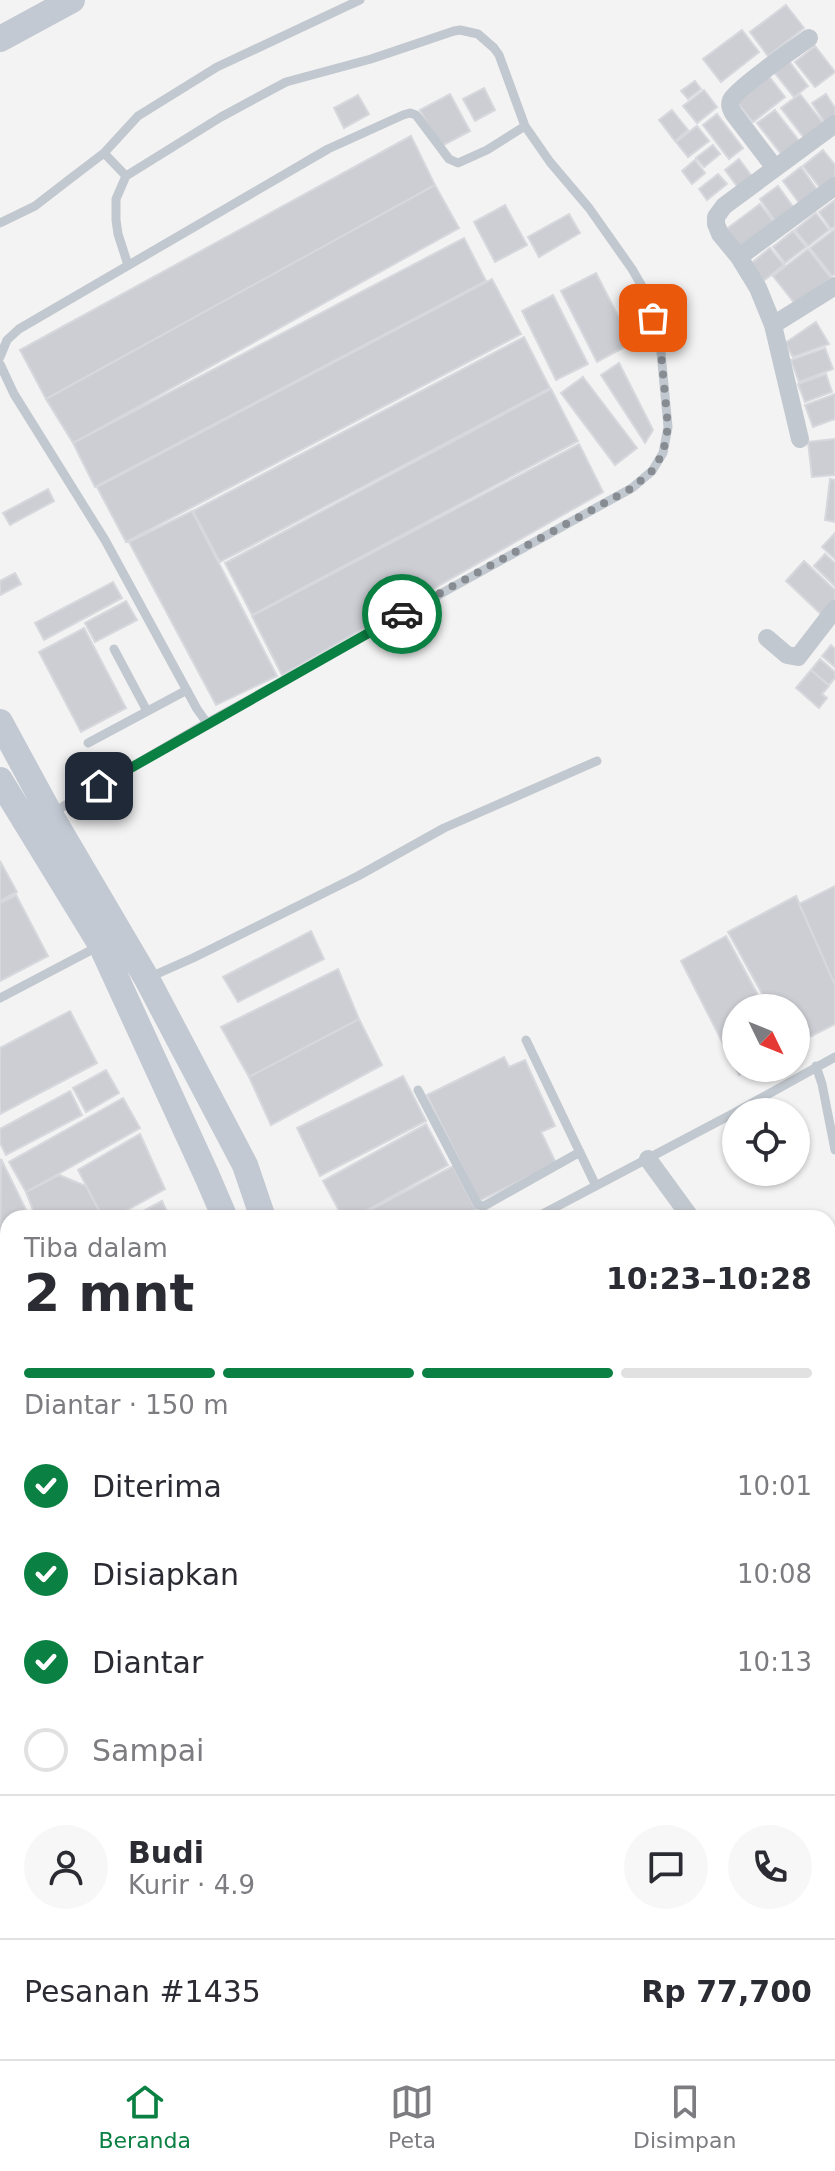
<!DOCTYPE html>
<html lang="id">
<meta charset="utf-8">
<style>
body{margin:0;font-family:"DejaVu Sans",sans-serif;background:#f7f7f7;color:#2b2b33;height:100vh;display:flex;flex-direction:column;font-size:30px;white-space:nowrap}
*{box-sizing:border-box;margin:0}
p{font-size:26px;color:#7c7c81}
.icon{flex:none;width:44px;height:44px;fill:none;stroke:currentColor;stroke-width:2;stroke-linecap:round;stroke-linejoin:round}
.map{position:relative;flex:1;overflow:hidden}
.drawer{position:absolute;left:0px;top:1210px;width:836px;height:850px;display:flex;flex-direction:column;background:#fff;border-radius:24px 24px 0 0;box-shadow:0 2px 6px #0004}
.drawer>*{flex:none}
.needle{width:52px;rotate:133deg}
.fabs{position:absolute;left:722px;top:994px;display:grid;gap:16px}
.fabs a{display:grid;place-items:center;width:88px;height:88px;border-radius:50%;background:#fff;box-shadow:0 2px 6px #0004;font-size:40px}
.pin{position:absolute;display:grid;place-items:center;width:68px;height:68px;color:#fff;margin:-34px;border-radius:16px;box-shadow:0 4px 12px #0006}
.courier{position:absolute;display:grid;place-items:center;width:80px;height:80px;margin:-40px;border:6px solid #0b8043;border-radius:50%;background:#fff;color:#222;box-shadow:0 2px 10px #0007}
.headline em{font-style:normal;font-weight:800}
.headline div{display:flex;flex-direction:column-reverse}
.headline{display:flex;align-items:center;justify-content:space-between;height:136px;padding:0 24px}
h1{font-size:52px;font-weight:800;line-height:60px}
.bar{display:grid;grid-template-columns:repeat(4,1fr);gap:12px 8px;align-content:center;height:96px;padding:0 24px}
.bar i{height:10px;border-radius:6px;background:#e1e1e2}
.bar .selected{background:#0b8043}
.bar p{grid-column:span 4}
.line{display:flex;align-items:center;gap:20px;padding:0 24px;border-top:2px solid #e1e1e2}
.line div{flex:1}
.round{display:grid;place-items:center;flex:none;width:84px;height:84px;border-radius:42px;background:#f7f7f7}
ol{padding:0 24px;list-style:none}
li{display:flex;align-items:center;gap:24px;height:88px}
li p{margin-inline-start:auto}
li .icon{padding:8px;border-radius:50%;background:#0b8043;color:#fff;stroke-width:4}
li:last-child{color:#7c7c81}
li i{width:44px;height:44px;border:4px solid #e1e1e2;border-radius:50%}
.tab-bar{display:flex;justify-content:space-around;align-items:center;height:112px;border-top:2px solid #e1e1e2;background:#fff;font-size:22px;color:#7c7c81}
.tab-bar a{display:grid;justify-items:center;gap:4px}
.tab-bar .selected{color:#0b8043}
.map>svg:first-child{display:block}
.building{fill:#cdced4;stroke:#d7d8dd;stroke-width:2}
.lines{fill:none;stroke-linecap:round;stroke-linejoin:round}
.lane{stroke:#c2c8cf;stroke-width:9}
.street{stroke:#c2c8cf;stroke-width:18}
.secondary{stroke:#c3c9d3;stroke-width:26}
.done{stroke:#878b92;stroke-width:8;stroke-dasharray:0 14.4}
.route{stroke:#0b8043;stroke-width:10}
</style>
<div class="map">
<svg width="835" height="2059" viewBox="0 0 835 2059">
<rect width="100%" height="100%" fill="#f4f3f3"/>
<path class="building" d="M786,5L804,28L768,56L750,32Z
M742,30L759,52L721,82L703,59Z
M815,46L835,72L815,87L795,62Z
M789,61L808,86L794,97L774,72Z
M768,75L785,97L753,122L735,100Z
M695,81L701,89L688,99L681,91Z
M484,88L495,110L475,121L463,99Z
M704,90L717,107L697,123L683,106Z
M450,94L470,131L440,147L420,110Z
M800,94L827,128L808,143L781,108Z
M826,94L835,108V118L826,124L812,103Z
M358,95L369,114L344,128L334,108Z
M672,110L688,130L675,141L659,120Z
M775,110L803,146L785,159L757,123Z
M717,114L743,148L729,159L703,125Z
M697,126L709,141L688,157L676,142Z
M411,136L435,185L46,399L20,350Z
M713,145L720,154L704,167L696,158Z
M823,150L835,165V178L821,189L803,166Z
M739,159L754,179L740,190L725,170Z
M695,160L705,173L692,184L682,171Z
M801,167L818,191L800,204L783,181Z
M718,174L727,184L707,200L699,189Z
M435,185L459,228L73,443L46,399Z
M778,186L794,208L775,221L760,199Z
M835,200V226L831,229L819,212Z
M760,204L776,225L739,252L724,231Z
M505,205L527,245L495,262L474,222Z
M816,213L829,230L808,246L795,230Z
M569,214L580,233L539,257L528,237Z
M835,229V274L832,276L810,248Z
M793,231L806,247L785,263L773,247Z
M464,238L486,281L95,487L73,443Z
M770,248L784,265L762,282L749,265Z
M808,249L831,278L796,305L773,276Z
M596,273L632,343L597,362L561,291Z
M492,279L521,334L126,542L97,487Z
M553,295L588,364L556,380L522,311Z
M816,322L829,344L793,357L785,343Z
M524,337L550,388L220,562L193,511Z
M825,348L833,369L799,382L791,360Z
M619,363L653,430L645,443L601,375Z
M826,374L832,392L805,402L798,384Z
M583,377L637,448L615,465L561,393Z
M551,389L578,441L252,615L225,563Z
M835,394V419L813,427L805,405Z
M835,439V475L812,477L808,442Z
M579,444L603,492L282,675L252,616Z
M830,479L835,480V522L825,520Z
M48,489L54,501L10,525L3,513Z
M192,511L277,676L216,705L129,542Z
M835,533V559L822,547Z
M825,554L835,563V586L814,566Z
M804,561L835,590V603L823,616L786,581Z
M15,573L21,584L0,595V581Z
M113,582L122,598L44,640L35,623Z
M126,601L137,620L95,642L85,623Z
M84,628L126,708L81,732L39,652Z
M831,645L835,649V667L822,656Z
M820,659L835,672V678L829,685L811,670Z
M811,670L829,686L822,694L827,698L819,708L796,688Z
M0,861L17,892L0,901Z
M835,886V985L799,904Z
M16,895L48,956L0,981V903Z
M796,896L835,985V1024L804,1040L796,1027V1008H770L728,932Z
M311,931L324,959L238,1002L223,977Z
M726,936L765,1008H736V1068H751L739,1075L681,961Z
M338,969L359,1019L249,1077L221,1027Z
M70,1011L97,1063L0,1114V1048Z
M359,1019L382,1065L271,1125L249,1077Z
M504,1057L509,1067L525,1060L555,1126L541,1132L556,1163L479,1201L427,1095Z
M106,1070L119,1093L86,1112L73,1088Z
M403,1076L426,1121L320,1176L297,1128Z
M70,1091L82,1115L6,1155L0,1143V1129Z
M123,1098L140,1128L26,1192L9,1162Z
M426,1124L448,1165L353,1218H343L323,1181Z
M140,1134L165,1189L113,1218H103L78,1170Z
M1,1159L30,1218H8V1276L0,1280Z
M453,1166L478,1214L469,1218H355Z
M59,1175L86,1186L103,1218H36L26,1192Z
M162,1201L170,1218H130Z
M8,1284V1359L5,1361L0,1351V1288Z
M0,1473L8,1482V1513L0,1520Z
M2,1550L8,1557V1626L0,1618V1552Z
M0,1622L8,1630V1658L0,1666Z
M829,1709L835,1719V1736L828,1741Z
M835,1832V1866L832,1867L828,1860V1835Z
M0,1861L8,1871V2052H164L170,2059H0Z
M835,1870V1904L828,1901V1874Z
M828,1921L835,1933V1944L828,1948Z
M831,2001L835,2007V2018L830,2022L828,2003Z
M239,2052H366L358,2059H246Z
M473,2052H490L497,2059H476L471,2054Z
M684,2052H717L720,2057L717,2059H690Z
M782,2052H800L806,2059H773Z"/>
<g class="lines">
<path class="lane" d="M104,153L126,176
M0,223L35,206L66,182L104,153L138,116L217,67L360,0
M128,265L118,234L116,220V199L126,176L221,117L286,82L371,59L454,31L460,30L478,34L494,48L499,55L525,126L550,162L589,208L632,269L647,295L660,342L668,427L663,453L652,471L632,488L207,723
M0,357L7,340L19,329L328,149L403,115L410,113L416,115L449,159L458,163L487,150L525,126
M0,364L14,394L105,540L197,709L207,723L52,813
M114,649L147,711
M88,743L187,690
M150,977L193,958L358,876L444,828L597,761
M0,998L99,946
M526,1040L596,1186
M816,1066L822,1084L835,1150
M418,1090L478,1205L484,1206L580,1152
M736,1112L835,1057
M775,1172L776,1175
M535,1218L736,1112
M0,1419L8,1429
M0,1528L8,1521
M0,1816L8,1825
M217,2052L223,2059"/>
<path class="street" d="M775,168L733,113C731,108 729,106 731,100C735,90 796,47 809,38
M739,257L835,186
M773,325L835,286
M800,439L773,325L758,288L739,257L720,234L716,224V217L724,206L835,124
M767,638L787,655L798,657L835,609
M648,1159L691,1218
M828,1567L835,1562
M828,1661L835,1657
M828,1748L835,1744
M828,1828L835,1825
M828,1911L835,1908
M828,2032L835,2042
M510,2052L521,2059
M451,2059L458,2052"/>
<path class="secondary" d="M0,39L72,0
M0,722L50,814L147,979L245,1165L263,1218
M0,780L101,945L207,1176L225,1218
M0,1726L8,1719
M0,1766L8,1760"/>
</g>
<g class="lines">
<path class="done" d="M402,614L632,488L652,471L663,453L668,427L660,342L653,318"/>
<path class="route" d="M99,786L402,614"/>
</g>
</svg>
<div class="fabs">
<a><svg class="needle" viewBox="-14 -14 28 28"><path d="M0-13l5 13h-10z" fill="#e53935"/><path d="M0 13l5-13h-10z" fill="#7c7c81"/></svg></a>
<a><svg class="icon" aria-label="locate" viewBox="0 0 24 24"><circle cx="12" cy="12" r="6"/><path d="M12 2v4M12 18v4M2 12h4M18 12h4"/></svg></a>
</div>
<div class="pin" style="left:653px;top:318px;background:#ea580c"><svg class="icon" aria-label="bag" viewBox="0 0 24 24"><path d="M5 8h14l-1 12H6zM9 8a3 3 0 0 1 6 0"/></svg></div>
<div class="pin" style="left:99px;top:786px;background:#1f2937"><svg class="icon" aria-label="home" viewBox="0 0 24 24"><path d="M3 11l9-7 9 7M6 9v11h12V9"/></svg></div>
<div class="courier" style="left:402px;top:614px"><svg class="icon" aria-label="car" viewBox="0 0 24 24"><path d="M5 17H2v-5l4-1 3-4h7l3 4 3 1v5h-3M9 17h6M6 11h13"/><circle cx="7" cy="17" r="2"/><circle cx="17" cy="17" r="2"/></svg></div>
<section class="drawer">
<div class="headline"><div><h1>2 mnt</h1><p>Tiba dalam</p></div><em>10:23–10:28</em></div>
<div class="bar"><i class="selected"></i><i class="selected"></i><i class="selected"></i><i></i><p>Diantar · 150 m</p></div>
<ol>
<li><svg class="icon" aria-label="check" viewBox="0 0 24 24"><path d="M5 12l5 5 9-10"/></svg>Diterima<p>10:01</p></li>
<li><svg class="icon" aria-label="check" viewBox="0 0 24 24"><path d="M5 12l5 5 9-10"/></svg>Disiapkan<p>10:08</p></li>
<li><svg class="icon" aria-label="check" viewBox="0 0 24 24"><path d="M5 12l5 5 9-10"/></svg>Diantar<p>10:13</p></li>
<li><i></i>Sampai</li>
</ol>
<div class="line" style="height:144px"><a class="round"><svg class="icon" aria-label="person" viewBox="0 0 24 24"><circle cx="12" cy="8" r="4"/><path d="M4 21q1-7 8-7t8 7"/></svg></a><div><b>Budi</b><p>Kurir · 4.9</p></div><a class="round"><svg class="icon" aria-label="chat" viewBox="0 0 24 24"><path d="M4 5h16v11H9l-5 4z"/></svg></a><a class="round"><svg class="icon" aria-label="phone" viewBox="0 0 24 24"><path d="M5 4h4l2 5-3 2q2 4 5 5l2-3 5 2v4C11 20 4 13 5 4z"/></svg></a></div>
<div class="line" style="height:104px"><div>Pesanan #1435</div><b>Rp 77,700</b></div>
</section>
</div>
<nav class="tab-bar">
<a class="selected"><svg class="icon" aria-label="home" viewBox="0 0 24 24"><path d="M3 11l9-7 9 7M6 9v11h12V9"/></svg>Beranda</a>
<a><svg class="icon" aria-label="map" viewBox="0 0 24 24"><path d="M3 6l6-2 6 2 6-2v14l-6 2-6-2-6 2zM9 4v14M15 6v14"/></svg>Peta</a>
<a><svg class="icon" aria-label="saved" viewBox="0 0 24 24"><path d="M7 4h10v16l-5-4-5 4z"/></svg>Disimpan</a>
</nav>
